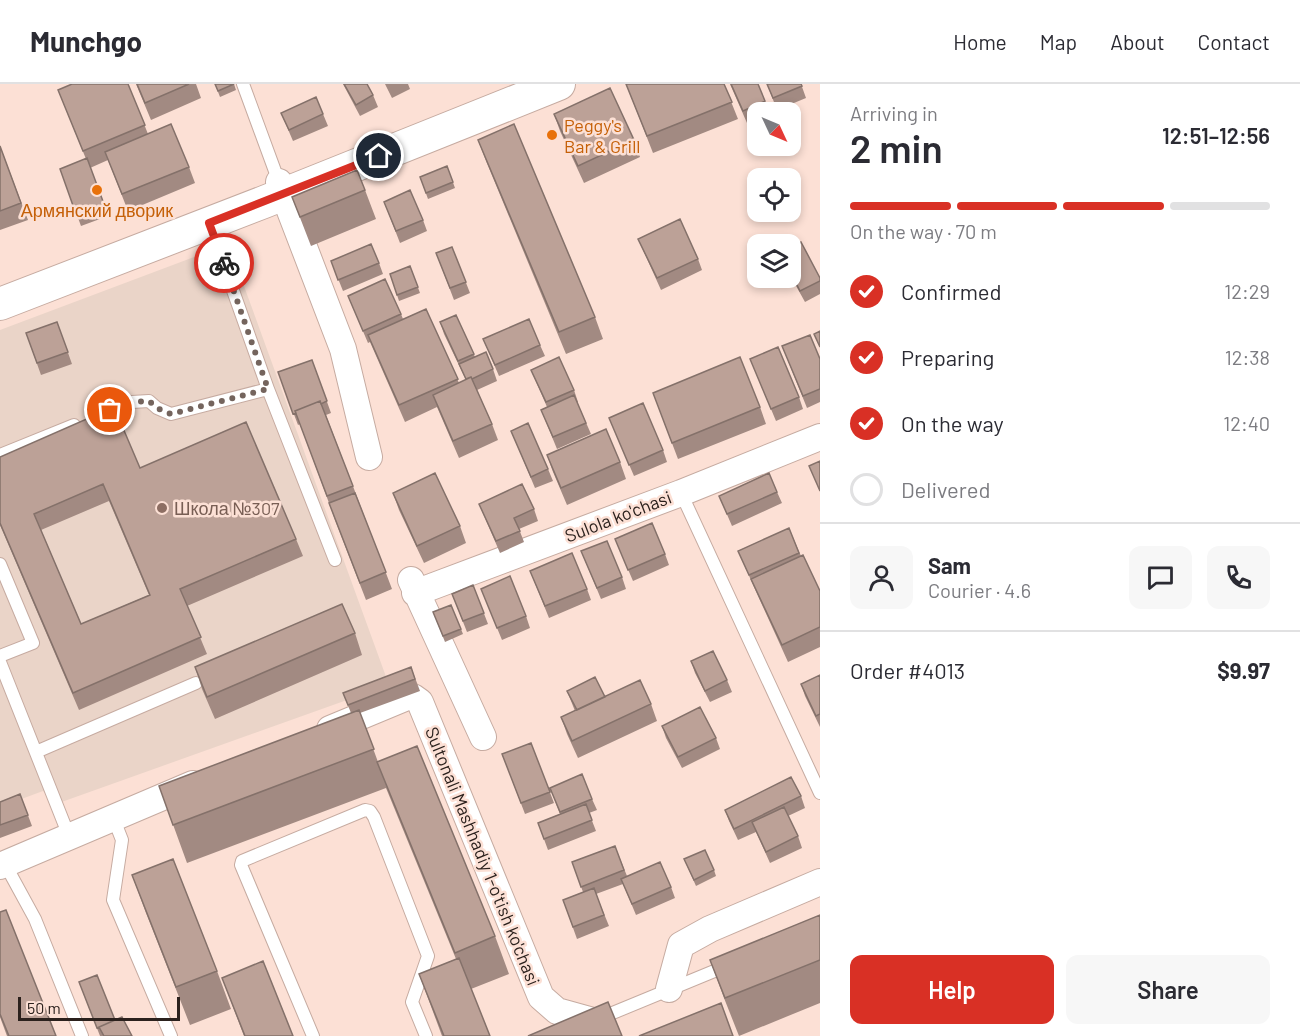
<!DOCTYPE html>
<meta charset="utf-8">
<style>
body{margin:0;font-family:Barlow,sans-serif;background:#f7f7f7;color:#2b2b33;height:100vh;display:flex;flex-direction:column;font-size:22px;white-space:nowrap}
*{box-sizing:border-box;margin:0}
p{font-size:20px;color:#7c7c81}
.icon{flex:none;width:33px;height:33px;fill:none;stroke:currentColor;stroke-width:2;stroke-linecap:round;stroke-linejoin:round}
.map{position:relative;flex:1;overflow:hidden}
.panel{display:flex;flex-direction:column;background:#fff;width:480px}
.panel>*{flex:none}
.needle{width:39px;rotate:134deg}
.fabs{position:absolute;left:747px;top:18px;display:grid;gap:12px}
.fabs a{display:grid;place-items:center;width:54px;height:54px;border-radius:12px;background:#fff;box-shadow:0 3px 9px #0003;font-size:30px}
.scale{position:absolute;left:18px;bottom:15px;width:162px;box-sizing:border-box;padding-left:6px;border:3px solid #2b211d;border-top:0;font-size:16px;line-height:21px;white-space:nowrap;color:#2b211d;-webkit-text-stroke:4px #fce0d5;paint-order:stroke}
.pin{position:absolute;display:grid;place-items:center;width:51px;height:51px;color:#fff;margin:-26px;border:3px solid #fff;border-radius:50%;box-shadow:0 2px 6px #0007}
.courier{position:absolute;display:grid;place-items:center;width:60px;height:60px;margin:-30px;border:4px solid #d93025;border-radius:50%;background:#fff;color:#222;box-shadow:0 2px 8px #0007}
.head em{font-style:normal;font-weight:600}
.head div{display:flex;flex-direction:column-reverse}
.head{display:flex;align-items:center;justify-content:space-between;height:102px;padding:0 30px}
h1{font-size:39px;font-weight:600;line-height:45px}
.bar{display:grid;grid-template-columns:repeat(4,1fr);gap:9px 6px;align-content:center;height:72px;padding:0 30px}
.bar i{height:8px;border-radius:4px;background:#e1e1e2}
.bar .current{background:#d93025}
.bar p{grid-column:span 4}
.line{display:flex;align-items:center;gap:15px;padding:0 30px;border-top:2px solid #e1e1e2}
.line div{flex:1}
.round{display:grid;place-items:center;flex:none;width:63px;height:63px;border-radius:12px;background:#f7f7f7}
ol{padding:0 30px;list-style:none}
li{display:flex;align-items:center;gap:18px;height:66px}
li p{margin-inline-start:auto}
li .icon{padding:6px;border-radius:50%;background:#d93025;color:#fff;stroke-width:4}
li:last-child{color:#7c7c81}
li i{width:33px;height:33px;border:3px solid #e1e1e2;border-radius:50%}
.primary-button{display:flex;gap:12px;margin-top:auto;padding:12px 30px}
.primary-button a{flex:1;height:69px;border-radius:12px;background:#d93025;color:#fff;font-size:24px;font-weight:600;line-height:69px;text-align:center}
.primary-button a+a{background:#f7f7f7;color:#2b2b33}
header{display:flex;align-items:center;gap:36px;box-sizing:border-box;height:84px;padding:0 30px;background:#fff;border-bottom:2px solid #e1e1e2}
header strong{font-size:28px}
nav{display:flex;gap:33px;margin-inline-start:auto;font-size:21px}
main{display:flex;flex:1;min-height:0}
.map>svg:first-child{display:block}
.education{fill:#ead4c8}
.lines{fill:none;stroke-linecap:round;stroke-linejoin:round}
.service-casing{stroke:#c6aba1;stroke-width:14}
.minor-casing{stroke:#c6aba1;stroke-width:28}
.tertiary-casing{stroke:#c6aba1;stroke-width:34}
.service{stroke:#fff;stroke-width:12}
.minor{stroke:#fff;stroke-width:26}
.tertiary{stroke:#fff;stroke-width:32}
.wall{fill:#a28a82;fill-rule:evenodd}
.building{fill:#bca197;stroke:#84716a;stroke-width:1.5;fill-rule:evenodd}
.done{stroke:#74645d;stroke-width:6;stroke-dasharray:0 10.8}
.route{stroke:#d93025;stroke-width:8}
.food-dot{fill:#e8710a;stroke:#fce0d5;stroke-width:2}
.education-dot{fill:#8d6e63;stroke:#fce0d5;stroke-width:2}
.labels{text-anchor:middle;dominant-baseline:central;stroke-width:5;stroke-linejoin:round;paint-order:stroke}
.food-label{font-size:18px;fill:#c56008;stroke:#fce0d5;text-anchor:start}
.education-label{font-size:18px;fill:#785e54;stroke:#fce0d5;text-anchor:start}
.street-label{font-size:18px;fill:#2b211d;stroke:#fce0d5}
</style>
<header>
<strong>Munchgo</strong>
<nav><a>Home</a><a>Map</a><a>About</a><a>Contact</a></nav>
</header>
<main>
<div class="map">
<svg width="820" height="952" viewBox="0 0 820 952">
<rect width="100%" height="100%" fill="#fce0d5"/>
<path class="education" d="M228,158L389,601L56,720L43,707L0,723V246L218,164Z"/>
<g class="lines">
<defs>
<path id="service" d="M243,0L279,98
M209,139L268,305
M101,330L132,318L149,317L157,324L171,330L268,305L335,476
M0,371L74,341
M681,409L820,709
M0,480L33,559L0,572
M0,578L69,752
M36,668L196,599
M113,733L122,756L113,816L171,952
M5,780L35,835L82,952
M598,935L729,881
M313,952L241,781L242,777L365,726L370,727L374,733L428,872L412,918L426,952"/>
<path id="minor" d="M279,98L343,265L369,373
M411,496L483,653
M415,509L681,409L820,353
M330,645L407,613H413L420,618L541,913L557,927L593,937
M0,782L193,700
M669,905L681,861L710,845L820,798"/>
<path id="tertiary" d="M0,220L264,118L559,0"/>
</defs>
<use href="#service" class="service-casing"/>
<use href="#minor" class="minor-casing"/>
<use href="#tertiary" class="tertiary-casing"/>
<use href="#service" class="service"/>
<use href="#minor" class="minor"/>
<use href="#tertiary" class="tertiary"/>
</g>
<path class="wall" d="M128,0L148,50L189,83L195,99L128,127L108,76L90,84L108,132L81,142L60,85L86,75L58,6Z
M136,0H196L201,14L151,36Z
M215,0H234L236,6L220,13Z
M343,0H367L373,11L378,23L360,32Z
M385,0H408L410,5L392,14Z
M626,0H724L738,35L653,69Z
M730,0H758L769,28H758V34L747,39Z
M767,0H801L806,14L777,26Z
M281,29L323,30L328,42L293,57Z
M554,30L634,56L640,73L584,99L560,47Z
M478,56L595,233L603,255L566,270L486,77Z
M0,62L28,136L0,146Z
M447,82L455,104L428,115L420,93Z
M365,106L376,135L311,162L292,113Z
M384,118L423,136L427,147L400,159Z
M638,155L698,175L702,186L661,206L643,166Z
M452,163L470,209L454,216L436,169Z
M790,163L820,194V210L805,218L790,191Z
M331,177L379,179L383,190L343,207Z
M410,182L420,209L399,217L390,190Z
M348,212L401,230L403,235L426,225L459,299L466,296L444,250L440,238L456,231L475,273L493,285L497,297L477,306L492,340L498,356L459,374L437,323L405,338L370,258L368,259Z
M57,238L72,280L41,291L26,249Z
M483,255L540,261L545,272L499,292Z
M782,262L820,275V318L807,324Z
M750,275L799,313L803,325L776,337Z
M312,276L331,329L326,331L392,505L366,516L335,436L329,419L300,340L298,341L278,288Z
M531,286L574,306L578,318H577L591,350L557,365L541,326L547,323Z
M653,309L760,323L766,340L678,375Z
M609,334L663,366L667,378L634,392Z
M511,347L548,385L553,397L535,404Z
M547,371L620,378L626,395L567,421L553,388Z
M0,373L140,384L296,455L303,472L187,522L207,570L79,626L0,441ZM109,417L149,511L81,540L41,446Z
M777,408L782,419L732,442L719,412Z
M393,409L460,442L466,459L424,479L399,426Z
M479,420L534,425L538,437L519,445L524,458L500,469Z
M789,444L801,472L820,507V563L788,578L758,512L738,467Z
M615,455L665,470L669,481L633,497Z
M581,467L622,493L626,505L601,515Z
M530,487L587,505L591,516L549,534Z
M473,501L488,540L467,548L452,510Z
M481,505L526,532L530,544L502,556Z
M451,521L463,550L445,558L433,528Z
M355,549L362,571L215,635L202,605L195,583Z
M691,577L727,596L732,608L710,618L695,589Z
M411,583L420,607L360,629L378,678L495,852L509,890L471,905L490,952H442L419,890L456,875L386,704L187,779L159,702L351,629L343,609Z
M820,591V643L805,612L801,600Z
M567,607L651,620L657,637L578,674L567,650L561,633L575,627Z
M662,642L716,654L720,665L682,684L666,654Z
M531,659L554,719L525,730L502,670Z
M550,704L592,715L597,726L589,729L596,747L548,766L538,739L560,730Z
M20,710L32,742L0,754V718Z
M801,712L805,724L788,732L798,752L802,764L770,779L756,748L738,756L729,737L725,726Z
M615,762L627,792L671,803L675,814L636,831L623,800L596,810L609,842L577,855L563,816L583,808L572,778Z
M684,775L714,786L716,792L696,802Z
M132,791L217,887L231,925L190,941L146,829Z
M0,828L56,952H7L0,933Z
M820,831V919L739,952L724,914L710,876Z
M222,894L293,952H244Z
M79,898L115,936L132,952H100Z"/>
<path class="building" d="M72,0H128L145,41L83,67L58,6Z
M137,0H189L145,19Z
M215,0H234L218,7Z
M344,0H367L373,11L356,21Z
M626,0H724L732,18L647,52Z
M731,0H758L765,17L743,27Z
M767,0H801L802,2L773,14Z
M610,4L634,56L578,82L554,30Z
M316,13L323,30L289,46L281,29Z
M171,40L189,83L122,110L105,68Z
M514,40L595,233L559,248L478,56Z
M0,62L21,119L0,127Z
M87,74L104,120L76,130L60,85Z
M447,82L453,98L426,109L420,93Z
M357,86L365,106L300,133L292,113Z
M410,106L423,136L396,147L384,118Z
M680,135L698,175L657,194L638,155Z
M801,158L820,194V197L800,207L790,187V163Z
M371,160L379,179L338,196L331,177Z
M452,163L466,198L450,204L436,169Z
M410,182L418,203L397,211L390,190Z
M385,195L401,230L363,247L348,212Z
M426,225L458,295L399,321L368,251Z
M456,231L474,270L458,277L440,238Z
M529,235L540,261L495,281L483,255Z
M57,238L68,268L37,279L26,249Z
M820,247V263L814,250Z
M810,251L820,275V305L803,312L782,262Z
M778,263L799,313L771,325L750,275Z
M486,268L493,285L472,295L471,293L466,295L459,280Z
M559,273L574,306L546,318L531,286Z
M740,273L760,323L672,359L653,309Z
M312,276L327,317L321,320L320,317L295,327L296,329L293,330L278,288Z
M471,293L492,340L453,357L433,311Z
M574,311L586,339L553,353L541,326Z
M320,317L353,402L327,412L295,327Z
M643,319L663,366L629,381L609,334Z
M114,323L140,384L246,338L296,455L180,505L201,553L73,609L0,439V373ZM103,400L150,511L81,540L34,430Z
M528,339L548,385L531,393L511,347Z
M606,345L620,378L561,404L547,371Z
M820,377V407L809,382Z
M435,389L460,442L417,462L393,409Z
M769,389L777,408L727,430L719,412Z
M522,400L534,425L514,434L520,447L496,457L479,420Z
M355,409L386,488L360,499L329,419Z
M652,439L665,470L628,486L615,455Z
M789,444L799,469L749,491L738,467Z
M607,457L622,493L597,504L581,467Z
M572,469L587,505L545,522L530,487Z
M803,471L820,507V543L782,561L751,495Z
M510,492L526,532L497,544L481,505Z
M473,501L484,529L463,537L452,510Z
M342,520L355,549L207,613L195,583Z
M451,521L461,545L443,552L433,528Z
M713,567L727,596L705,607L691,577Z
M411,583L415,595L348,621L343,609Z
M820,591V630L816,632L801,600Z
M595,593L605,613L577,626L567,607Z
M640,596L651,620L572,657L561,633Z
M700,623L716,654L678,673L662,642Z
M359,626L374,665L173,741L159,702Z
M531,659L550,708L521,719L502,670Z
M417,662L495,852L455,869L377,678Z
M582,690L592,715L560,728L550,704Z
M791,693L801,712L734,745L725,726Z
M20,710L28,731L0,741V718Z
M586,720L592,736L544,755L538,739Z
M784,723L798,752L766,768L752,738Z
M615,762L624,786L581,803L572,778Z
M705,766L714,786L694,796L684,775Z
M173,775L217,887L176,903L132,791Z
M660,778L671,803L632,820L621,795Z
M594,804L604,831L573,843L563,816Z
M6,826L56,952H9L0,930V828Z
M820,831V876L725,914L710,876Z
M459,874L490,952H444L419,890Z
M263,877L293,952H245L222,894Z
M97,891L115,936L97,944L79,898Z
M608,918L622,952H528Z
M721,919L733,952H639Z
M122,933L132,952H104L99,943Z"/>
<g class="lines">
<path class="done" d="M110,326L132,318L149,317L157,324L171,330L268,305L224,179"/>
<path class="route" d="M224,179L209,139L379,72"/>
</g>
<g class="food-dot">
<circle cx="552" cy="51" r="6"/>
<circle cx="97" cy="106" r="6"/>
</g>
<circle class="education-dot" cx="162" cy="424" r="6"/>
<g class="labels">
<g class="food-label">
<text x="564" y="41">Peggy's<tspan x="564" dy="21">Bar &amp; Grill</tspan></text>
<text x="97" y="126" text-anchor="middle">Армянский дворик</text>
</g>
<g class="education-label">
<text x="174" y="424">Школа №307</text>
</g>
<g class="street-label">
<text transform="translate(618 432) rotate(-21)">Sulola ko'chasi</text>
<text transform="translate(483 772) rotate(68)">Sultonali Mashhadiy 1-o'tish ko'chasi</text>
</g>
</g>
</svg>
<div class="fabs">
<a><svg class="needle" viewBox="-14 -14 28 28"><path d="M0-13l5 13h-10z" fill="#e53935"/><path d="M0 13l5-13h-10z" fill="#7c7c81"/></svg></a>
<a><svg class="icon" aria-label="locate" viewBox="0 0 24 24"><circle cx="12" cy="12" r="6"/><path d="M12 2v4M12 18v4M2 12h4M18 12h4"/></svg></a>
<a><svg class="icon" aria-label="layers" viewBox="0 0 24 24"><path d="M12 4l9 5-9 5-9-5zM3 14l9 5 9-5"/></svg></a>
</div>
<div class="scale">50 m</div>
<div class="pin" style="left:110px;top:326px;background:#ea580c"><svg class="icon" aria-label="bag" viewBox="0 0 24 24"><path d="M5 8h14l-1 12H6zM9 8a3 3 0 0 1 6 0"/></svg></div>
<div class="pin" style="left:379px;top:72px;background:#1f2937"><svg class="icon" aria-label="home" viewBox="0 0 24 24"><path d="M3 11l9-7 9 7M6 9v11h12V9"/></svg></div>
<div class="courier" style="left:224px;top:179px"><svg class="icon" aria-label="bike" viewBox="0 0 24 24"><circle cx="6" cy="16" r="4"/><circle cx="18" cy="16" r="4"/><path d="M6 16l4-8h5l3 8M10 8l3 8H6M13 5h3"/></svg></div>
</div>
<section class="panel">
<div class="head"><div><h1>2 min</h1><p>Arriving in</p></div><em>12:51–12:56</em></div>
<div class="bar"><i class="current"></i><i class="current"></i><i class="current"></i><i></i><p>On the way · 70 m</p></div>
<ol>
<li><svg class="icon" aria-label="check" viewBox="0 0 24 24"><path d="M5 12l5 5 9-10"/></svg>Confirmed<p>12:29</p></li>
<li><svg class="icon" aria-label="check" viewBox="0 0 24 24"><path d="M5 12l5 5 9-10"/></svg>Preparing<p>12:38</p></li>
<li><svg class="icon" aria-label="check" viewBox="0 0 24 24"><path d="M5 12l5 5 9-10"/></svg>On the way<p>12:40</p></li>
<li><i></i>Delivered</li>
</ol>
<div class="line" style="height:108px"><a class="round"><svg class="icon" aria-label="person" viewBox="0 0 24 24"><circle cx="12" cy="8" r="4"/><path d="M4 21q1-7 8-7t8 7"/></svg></a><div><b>Sam</b><p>Courier · 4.6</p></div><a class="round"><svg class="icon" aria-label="chat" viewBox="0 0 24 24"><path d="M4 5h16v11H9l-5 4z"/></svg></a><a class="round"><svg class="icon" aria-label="phone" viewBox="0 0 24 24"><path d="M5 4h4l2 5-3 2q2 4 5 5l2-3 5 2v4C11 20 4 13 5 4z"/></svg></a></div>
<div class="line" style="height:78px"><div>Order #4013</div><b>$9.97</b></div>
<div class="primary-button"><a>Help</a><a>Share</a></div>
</section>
</main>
